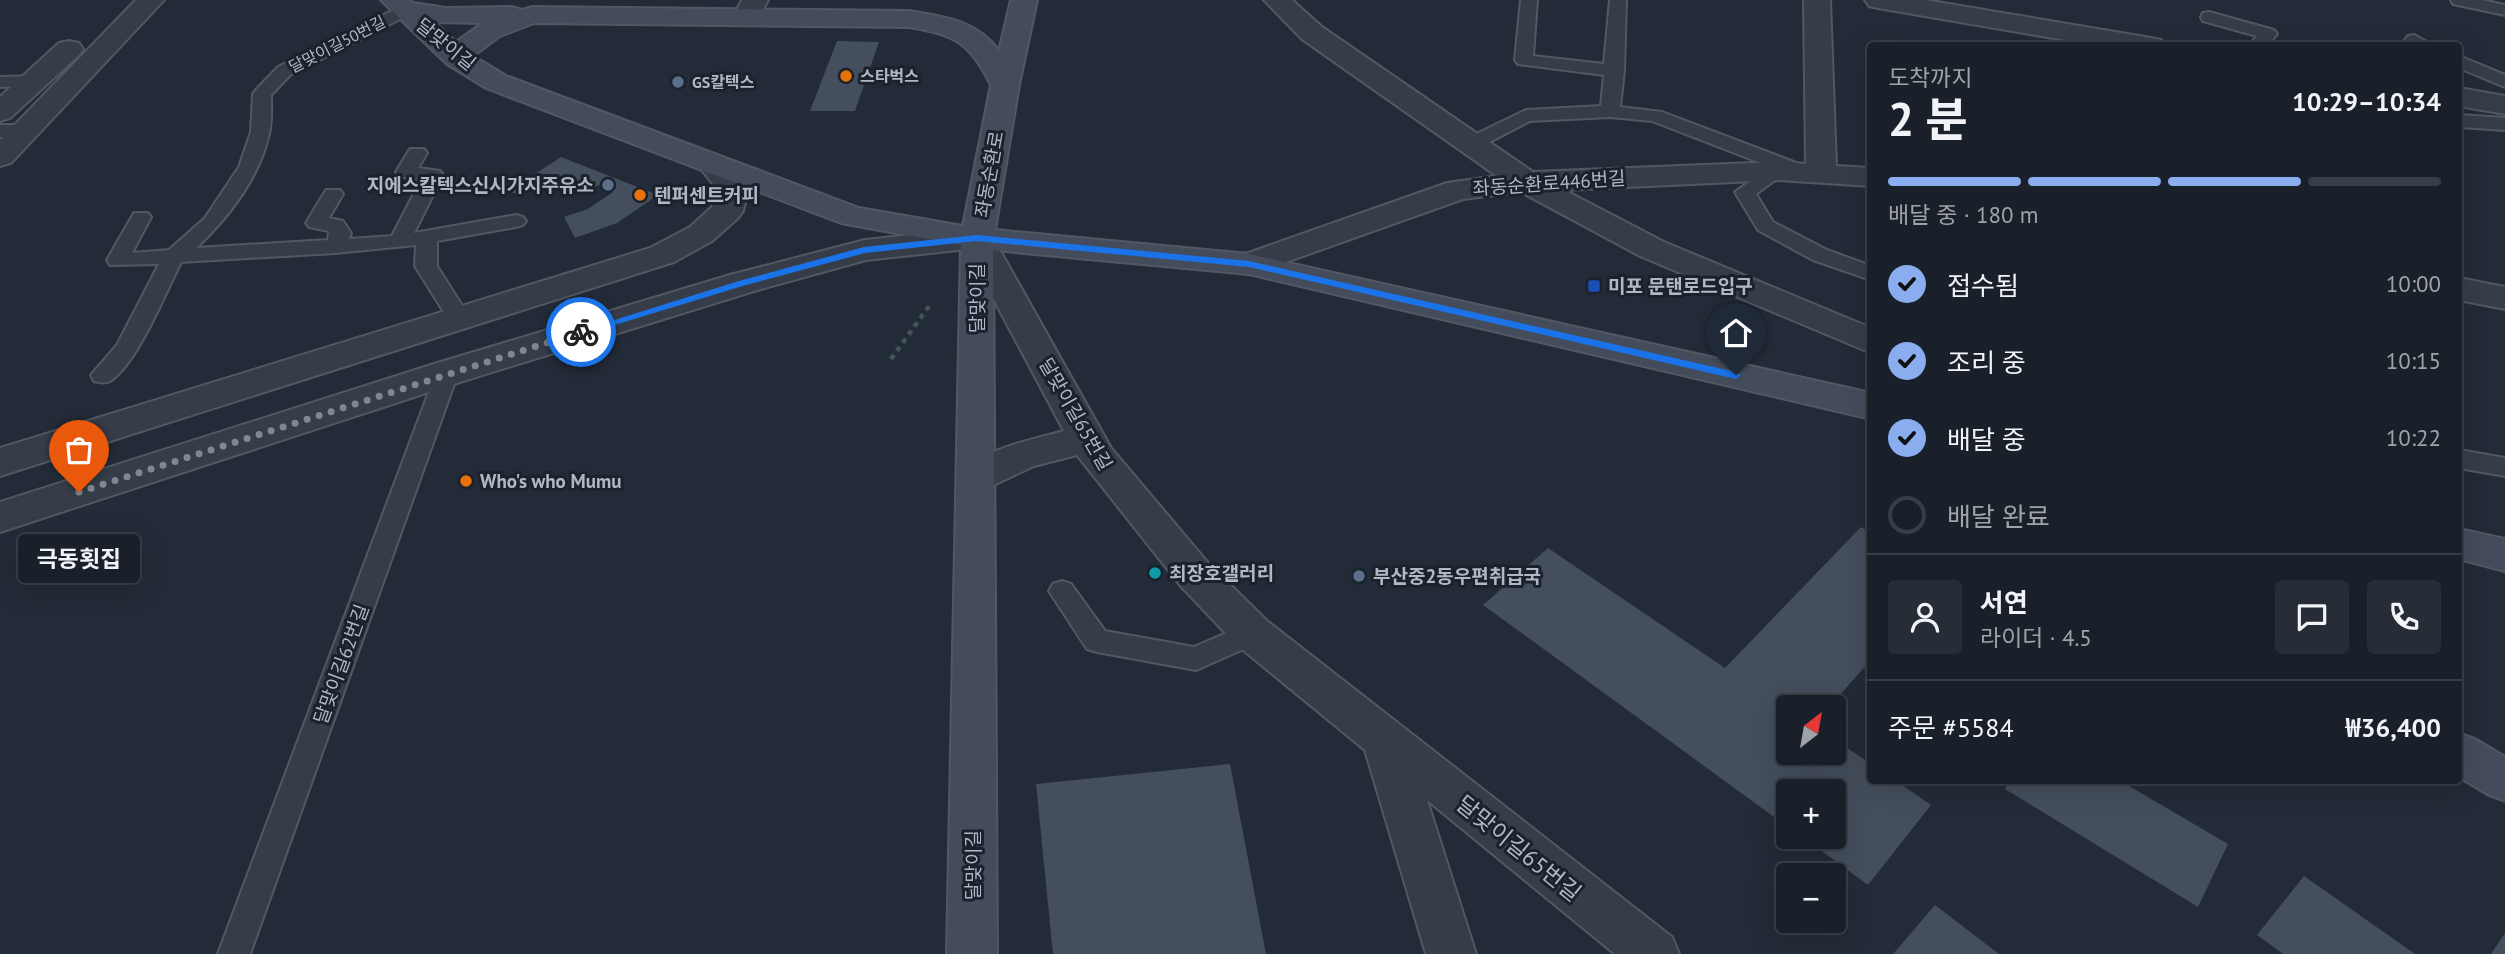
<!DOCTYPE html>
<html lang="ko">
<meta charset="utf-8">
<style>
body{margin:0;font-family:"PT Sans","Noto Sans KR",sans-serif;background:#272d36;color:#f1f3f6;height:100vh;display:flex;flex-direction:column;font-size:26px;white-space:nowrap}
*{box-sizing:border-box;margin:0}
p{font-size:23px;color:#9fa3a8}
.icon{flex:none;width:38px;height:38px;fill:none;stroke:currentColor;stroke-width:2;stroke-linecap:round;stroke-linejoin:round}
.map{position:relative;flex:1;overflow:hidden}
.drawer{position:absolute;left:1867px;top:42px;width:595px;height:742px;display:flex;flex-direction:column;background:#1a202a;border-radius:7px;box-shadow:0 7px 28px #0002,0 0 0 2px #383e47}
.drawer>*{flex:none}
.needle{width:46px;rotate:31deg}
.tools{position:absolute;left:1776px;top:695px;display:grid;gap:14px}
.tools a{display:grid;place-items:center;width:70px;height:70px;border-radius:7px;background:#1a202a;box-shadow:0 7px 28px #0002,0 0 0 2px #383e47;font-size:35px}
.pin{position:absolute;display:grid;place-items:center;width:60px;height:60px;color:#fff;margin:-72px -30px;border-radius:50% 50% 50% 0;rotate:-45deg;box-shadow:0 0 7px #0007}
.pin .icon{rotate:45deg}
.courier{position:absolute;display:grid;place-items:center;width:70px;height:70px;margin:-35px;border:5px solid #1a73e8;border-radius:50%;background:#fff;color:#222;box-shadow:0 2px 9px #0007}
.bubble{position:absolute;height:49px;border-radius:7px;background:#1a202a;box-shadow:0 7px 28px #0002,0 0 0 2px #383e47;font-size:23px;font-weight:700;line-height:49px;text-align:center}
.summary em{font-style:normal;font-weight:700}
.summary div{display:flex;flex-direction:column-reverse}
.summary{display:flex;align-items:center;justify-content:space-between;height:119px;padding:0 21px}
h1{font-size:46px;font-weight:700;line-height:52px}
.bar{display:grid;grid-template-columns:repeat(4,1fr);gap:10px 7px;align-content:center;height:84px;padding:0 21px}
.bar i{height:9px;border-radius:5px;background:#383e47}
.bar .on{background:#8aadf0}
.bar p{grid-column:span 4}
.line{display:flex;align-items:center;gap:18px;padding:0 21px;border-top:2px solid #383e47}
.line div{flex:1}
.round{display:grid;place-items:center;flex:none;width:74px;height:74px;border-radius:7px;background:#272d36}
ol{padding:0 21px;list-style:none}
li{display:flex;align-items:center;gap:21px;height:77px}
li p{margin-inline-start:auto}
li .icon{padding:7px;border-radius:50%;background:#8aadf0;color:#111;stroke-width:4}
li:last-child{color:#9fa3a8}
li i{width:38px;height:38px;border:4px solid #383e47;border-radius:50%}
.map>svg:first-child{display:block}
.building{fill:#444e5c}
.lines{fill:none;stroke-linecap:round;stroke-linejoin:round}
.lane-casing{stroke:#515863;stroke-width:4}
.street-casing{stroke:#515863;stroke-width:4}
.secondary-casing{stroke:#515863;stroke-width:4}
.path{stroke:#445558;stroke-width:4.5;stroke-dasharray:5 5;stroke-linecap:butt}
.lane{fill:#363d48;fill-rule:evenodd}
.street{fill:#363d48;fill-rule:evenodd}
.secondary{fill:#444c5b;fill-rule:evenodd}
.route{fill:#1a73e8}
.done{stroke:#7f8793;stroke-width:7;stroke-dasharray:0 12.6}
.food-dot{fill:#e8710a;stroke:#1b222d;stroke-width:2.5}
.service-dot{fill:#5c6f8a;stroke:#1b222d;stroke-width:2.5}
.transit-dot{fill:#1a4fb4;stroke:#1b222d;stroke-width:2.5}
.culture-dot{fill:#0f9aa8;stroke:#1b222d;stroke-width:2.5}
.labels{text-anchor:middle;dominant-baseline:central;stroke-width:6;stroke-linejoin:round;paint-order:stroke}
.far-street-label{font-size:16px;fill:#b1b8c4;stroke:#1b222d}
.far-poi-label{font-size:16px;font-weight:bold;fill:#b1b8c4;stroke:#1b222d;text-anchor:start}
.street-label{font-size:19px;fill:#b1b8c4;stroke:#1b222d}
.poi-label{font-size:19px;font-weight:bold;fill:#b1b8c4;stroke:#1b222d;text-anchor:start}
.near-street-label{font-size:23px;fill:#b1b8c4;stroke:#1b222d}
</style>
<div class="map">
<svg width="2505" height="954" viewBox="0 0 2505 954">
<rect width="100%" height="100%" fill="#232b38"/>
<path class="building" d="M837,41L879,42L855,111H810Z
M561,157L658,195L617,223L575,238L564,217L588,209L613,192L598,185L587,193L548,178L520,196L509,191Z
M1861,527L1871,533V660L1829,707H1788V752H1834V739L1871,764V780H1895L1931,805L1868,885L1801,836H1834V791H1788V827L1483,605L1548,548L1725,668Z
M1230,764L1266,954H1053L1036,784Z
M2011,780H2119L2228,844L2198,907L2005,789Z
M2304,876L2415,954H2283L2257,935Z
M1935,905L1999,954H1893Z
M2505,933V954H2491Z"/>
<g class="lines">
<defs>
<path id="lane" d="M1521,0H1537L1533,56L1604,64L1610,0H1626L1624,71L1620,107L1662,112L1810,168L1813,172L1810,176L1803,178L1786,172L1756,194L1773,222L1827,250L1871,266V280L1813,260L1758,230L1735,192L1771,167L1652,121L1610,117L1530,121L1480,147H1466L1463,143L1466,139L1526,110L1601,106L1604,75L1518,64L1515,60Z
M2451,0H2482L2505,5V15L2453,4Z
M404,5L412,10L410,14L290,75L271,95C271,108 272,122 269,134C259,178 228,218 196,248L328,240L329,231L309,227L306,223L326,190H340L343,194L329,218L343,221L351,233L349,239L392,236L421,180L399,176L396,172L410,149H424L427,153L418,168L440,171L443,175L414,233L516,215L523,217L526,221L523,225L516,227L437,241V266L471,320L468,325L460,327L452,325L415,266L416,245L335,253L181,262C166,292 137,364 110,381C105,384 99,382 94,381L91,375L117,345L159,264L110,265L107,260L134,213H148L151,217L132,253L169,250L205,218L239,167L251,132L253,94L256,90L278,67Z
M2209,12L2274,30L2277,34L2267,46H2249L2257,36L2203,21L2201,17L2203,13Z
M2414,35L2434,46L2408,44L2405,40L2408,36Z
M2459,56L2505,75V87L2459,68Z
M34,76L43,81L40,85L0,87V77Z
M2459,115L2505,118V130L2459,127Z
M0,125H23L32,131L23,137H0Z
M447,365L455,368L458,373L250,954H218L436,373L439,368Z
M2459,450L2505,458V476L2459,468Z
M1062,581L1071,584L1105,631L1194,647L1252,622L1262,625L1266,633L1262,641L1196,670L1097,652L1087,649L1049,591L1053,584Z"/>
<path id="street" d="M136,0H164L11,163L0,166V140Z
M742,0H768L756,22L747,24L738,22L734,16Z
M1264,0H1292L1322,27L1533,172L1777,162L1806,164L1804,0H1830L1836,166L1871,168V186L1777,180L1564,190L1664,242L1871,328V353L1640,256L1521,192L1463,199L1261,271L1249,274L1237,271L1232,264L1237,257L1447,183L1497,176L1302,39Z
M1865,0H1925L2151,38L2161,40L2164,46H2100L1878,8L1869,6Z
M69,41L79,43L83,49L79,55L10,118L0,121V97L59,43Z
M2459,88L2505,96V114L2459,106Z
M713,156L724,159L749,188L743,211L738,218L712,241L674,262L0,476V448L650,248L690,227L712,207L717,189L698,165L702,159Z
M977,228L988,231L993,238L1111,448L1208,563L1267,621L1672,937L1679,954H1615L1427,800L1476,954H1426L1365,750L1237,645L1180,585L1077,455L1034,466L976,493L962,489L957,479C973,451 1034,439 1064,431L967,249L866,260L754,291L460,382L0,532V502L434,364L730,275L865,240Z
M2459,278L2505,287V309L2459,300Z"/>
<path id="secondary" d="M381,0H409L413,3L446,8L512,7L522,10L532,7L909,11C944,17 977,20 999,51L1011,0H1037L1019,85L995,230L1249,254L1871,393V419L1249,274L993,250L997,954H947L961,245L841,223L486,88L447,64ZM434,22L483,23L456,42ZM534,23L909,27C956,35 969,42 991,85L963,226L859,208L506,76L473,56L500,36Z
M2459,529L2505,539V571L2459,559Z
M2459,733L2475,739L2505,757V801L2489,795L2459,777Z"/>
</defs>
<use href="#lane" class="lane-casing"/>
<use href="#street" class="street-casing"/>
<use href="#secondary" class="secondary-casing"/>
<path class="path" d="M891,359L932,302"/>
<use href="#lane" class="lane"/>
<use href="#street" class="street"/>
<use href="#secondary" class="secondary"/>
</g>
<path class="route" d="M977,235L1249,261L1736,372L1741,375L1736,379L1249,267L977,241L865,253L746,285L585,334L576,332L739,281L864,247Z"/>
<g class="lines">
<path class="done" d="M79,492L581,332"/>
</g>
<g class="food-dot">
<circle cx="846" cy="76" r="7"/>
<circle cx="640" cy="195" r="7"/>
<circle cx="466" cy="481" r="7"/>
</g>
<g class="service-dot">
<circle cx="678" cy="82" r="7"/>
<circle cx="608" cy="185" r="7"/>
<circle cx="1359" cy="576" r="7"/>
</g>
<rect class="transit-dot" x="1587" y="279" width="14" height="14" rx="3.5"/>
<circle class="culture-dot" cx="1155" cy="573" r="7"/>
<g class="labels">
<g class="far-street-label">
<text transform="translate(337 44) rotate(-27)">달맞이길50번길</text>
</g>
<g class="far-poi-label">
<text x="860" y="76">스타벅스</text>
<text x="692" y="82">GS칼텍스</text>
</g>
<g class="street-label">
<text transform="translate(446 44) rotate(39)">달맞이길</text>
<text transform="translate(989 174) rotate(-80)">좌동순환로</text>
<text transform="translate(1549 183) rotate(-4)">좌동순환로446번길</text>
<text transform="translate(977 298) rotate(-90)">달맞이길</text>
<text transform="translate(1076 414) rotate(60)">달맞이길65번길</text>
<text transform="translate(341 664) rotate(-70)">달맞이길62번길</text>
<text transform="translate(973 865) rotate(-90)">달맞이길</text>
</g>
<g class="poi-label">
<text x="594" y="185" text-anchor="end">지에스칼텍스신시가지주유소</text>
<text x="654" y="195">텐퍼센트커피</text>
<text x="1608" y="286">미포 문탠로드입구</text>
<text x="480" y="481">Who's who Mumu</text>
<text x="1169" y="573">최장호갤러리</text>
<text x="1373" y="576">부산중2동우편취급국</text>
</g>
<g class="near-street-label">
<text transform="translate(1519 848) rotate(39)">달맞이길65번길</text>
</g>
</g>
</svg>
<div class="tools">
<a><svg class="needle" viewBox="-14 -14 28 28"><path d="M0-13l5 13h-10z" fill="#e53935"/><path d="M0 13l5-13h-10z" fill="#9fa3a8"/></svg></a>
<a>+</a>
<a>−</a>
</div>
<div class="pin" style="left:79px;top:492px;background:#ea580c"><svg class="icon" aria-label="bag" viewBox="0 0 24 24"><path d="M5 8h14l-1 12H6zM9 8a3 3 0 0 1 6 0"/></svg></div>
<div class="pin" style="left:1736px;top:375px;background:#1f2937"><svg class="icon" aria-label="home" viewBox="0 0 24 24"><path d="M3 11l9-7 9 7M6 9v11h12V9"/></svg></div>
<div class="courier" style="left:581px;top:332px"><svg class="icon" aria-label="bike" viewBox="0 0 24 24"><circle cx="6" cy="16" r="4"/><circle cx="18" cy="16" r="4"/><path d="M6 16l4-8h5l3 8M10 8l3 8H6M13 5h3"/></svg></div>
<div class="bubble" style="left:18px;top:534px;width:122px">극동횟집</div>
<section class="drawer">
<div class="summary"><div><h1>2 분</h1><p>도착까지</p></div><em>10:29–10:34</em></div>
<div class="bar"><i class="on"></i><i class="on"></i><i class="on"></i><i></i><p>배달 중 · 180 m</p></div>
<ol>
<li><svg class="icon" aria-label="check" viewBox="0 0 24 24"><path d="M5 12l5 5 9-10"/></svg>접수됨<p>10:00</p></li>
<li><svg class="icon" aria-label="check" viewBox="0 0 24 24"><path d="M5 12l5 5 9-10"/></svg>조리 중<p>10:15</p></li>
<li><svg class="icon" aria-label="check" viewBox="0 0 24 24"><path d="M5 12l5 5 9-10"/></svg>배달 중<p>10:22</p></li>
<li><i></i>배달 완료</li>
</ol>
<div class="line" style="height:126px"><a class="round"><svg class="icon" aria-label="person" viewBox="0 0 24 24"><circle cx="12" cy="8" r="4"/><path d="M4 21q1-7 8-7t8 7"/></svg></a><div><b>서연</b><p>라이더 · 4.5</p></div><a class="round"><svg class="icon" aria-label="chat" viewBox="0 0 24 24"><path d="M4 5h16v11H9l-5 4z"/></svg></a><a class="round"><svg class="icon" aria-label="phone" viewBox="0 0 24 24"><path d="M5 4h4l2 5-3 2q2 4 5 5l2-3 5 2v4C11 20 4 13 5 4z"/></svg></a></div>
<div class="line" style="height:91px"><div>주문 #5584</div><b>₩36,400</b></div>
</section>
</div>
